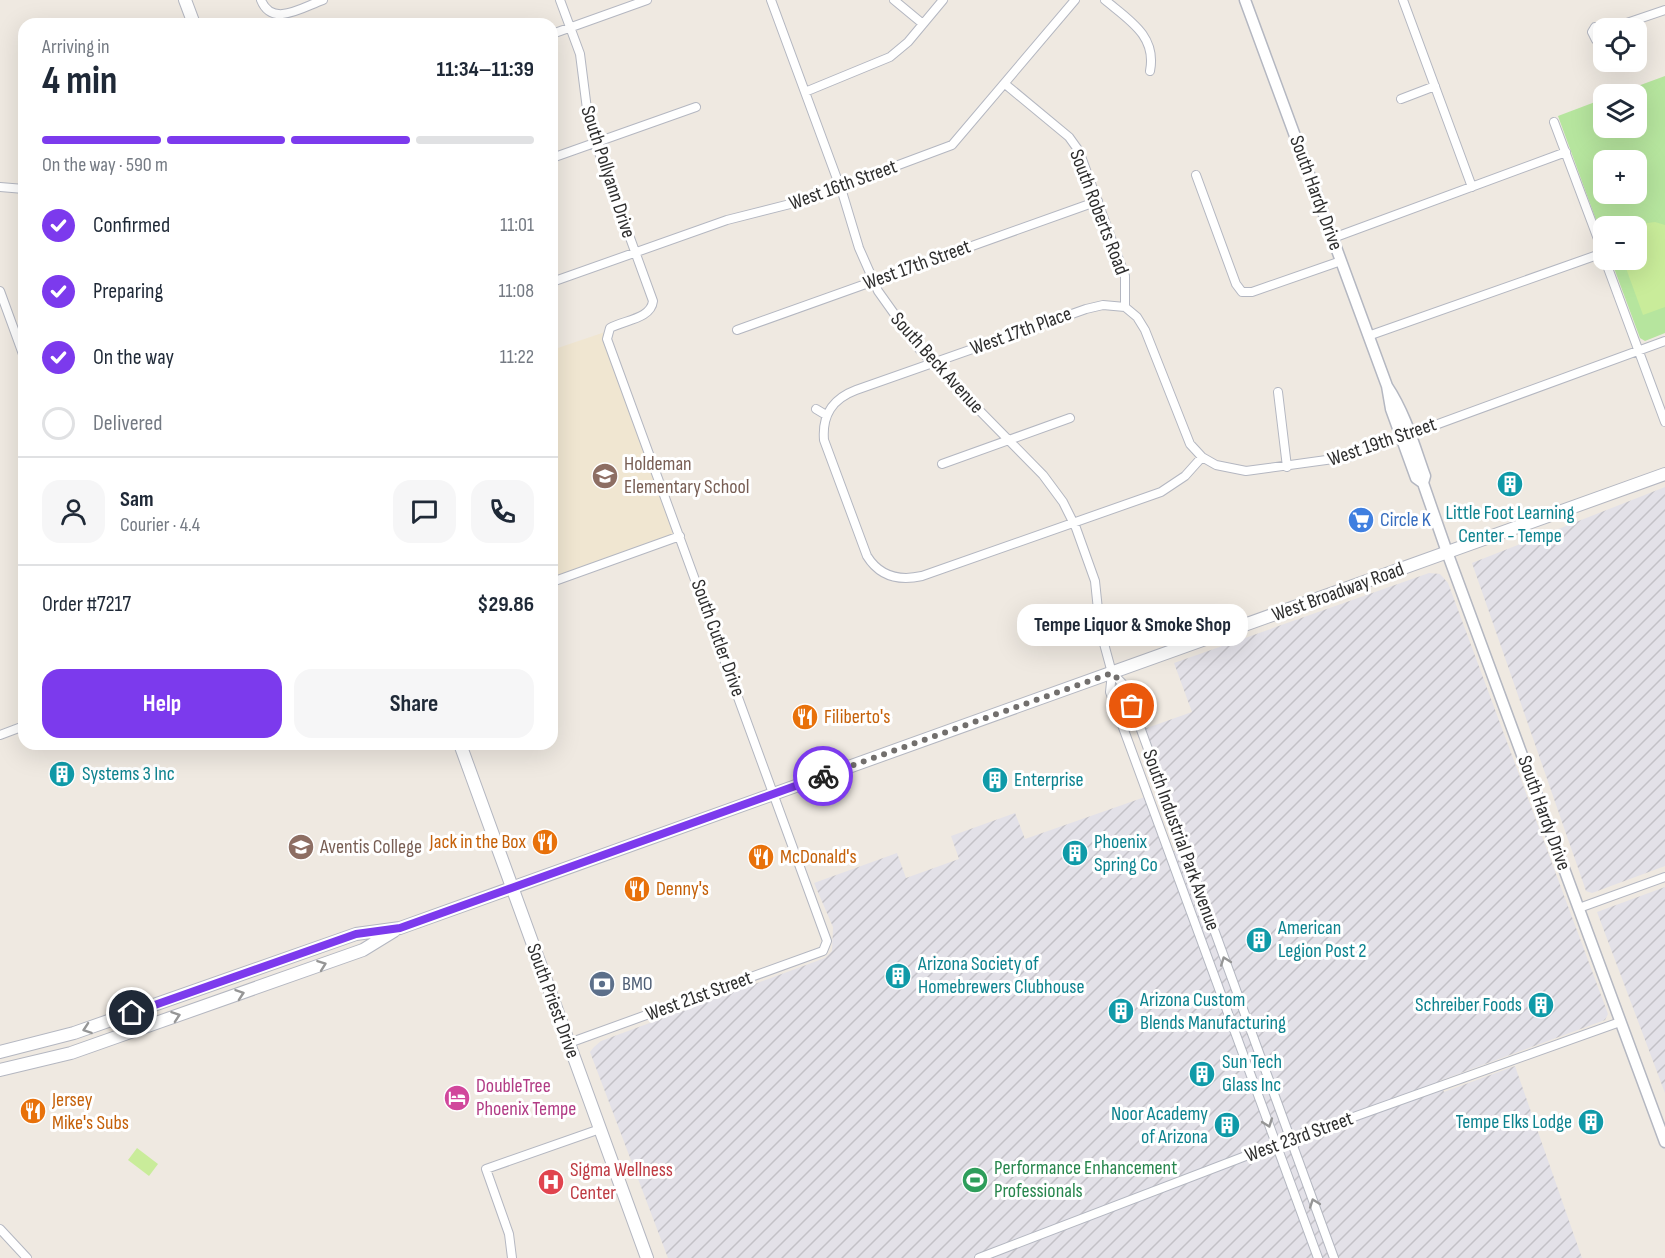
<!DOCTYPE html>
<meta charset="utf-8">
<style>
body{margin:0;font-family:"Sofia Sans Condensed",sans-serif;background:#f6f6f7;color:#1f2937;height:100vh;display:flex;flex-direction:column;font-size:22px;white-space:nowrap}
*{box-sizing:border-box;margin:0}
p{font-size:20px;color:#747a83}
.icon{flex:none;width:33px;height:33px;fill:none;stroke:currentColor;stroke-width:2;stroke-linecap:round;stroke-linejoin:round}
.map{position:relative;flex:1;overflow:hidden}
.sheet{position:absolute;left:18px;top:18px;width:540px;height:732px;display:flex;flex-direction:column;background:#fff;border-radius:18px;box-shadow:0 6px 24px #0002}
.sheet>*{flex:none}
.controls{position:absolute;left:1593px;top:18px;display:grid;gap:12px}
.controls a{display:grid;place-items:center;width:54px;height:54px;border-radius:12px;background:#fff;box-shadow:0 6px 24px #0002;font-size:30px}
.pin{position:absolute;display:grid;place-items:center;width:51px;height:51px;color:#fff;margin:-26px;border:3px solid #fff;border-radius:50%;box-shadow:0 2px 6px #0007}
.courier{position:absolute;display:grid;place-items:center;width:60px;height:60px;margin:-30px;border:4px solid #7c3aed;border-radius:50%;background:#fff;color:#222;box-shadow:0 2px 8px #0007}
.bubble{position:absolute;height:42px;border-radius:18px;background:#fff;box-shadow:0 6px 24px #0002;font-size:20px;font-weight:700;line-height:42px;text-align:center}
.headline em{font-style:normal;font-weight:700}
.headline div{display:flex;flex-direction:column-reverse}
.headline{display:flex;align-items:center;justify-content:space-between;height:102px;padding:0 24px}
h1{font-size:39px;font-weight:700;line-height:45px}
.bar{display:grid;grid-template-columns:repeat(4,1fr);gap:9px 6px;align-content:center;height:72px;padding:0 24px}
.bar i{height:8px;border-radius:4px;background:#e0e1e3}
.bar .current{background:#7c3aed}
.bar p{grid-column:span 4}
.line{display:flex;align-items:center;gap:15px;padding:0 24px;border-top:2px solid #e0e1e3}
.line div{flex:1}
.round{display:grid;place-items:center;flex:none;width:63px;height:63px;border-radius:18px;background:#f6f6f7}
ol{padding:0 24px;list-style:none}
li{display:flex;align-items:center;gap:18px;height:66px}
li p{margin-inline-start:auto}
li .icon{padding:6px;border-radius:50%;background:#7c3aed;color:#fff;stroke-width:4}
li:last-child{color:#747a83}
li i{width:33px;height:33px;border:3px solid #e0e1e3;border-radius:50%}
.action{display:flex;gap:12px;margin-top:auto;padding:12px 24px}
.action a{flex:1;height:69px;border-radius:18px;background:#7c3aed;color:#fff;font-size:24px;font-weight:700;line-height:69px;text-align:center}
.action a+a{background:#f6f6f7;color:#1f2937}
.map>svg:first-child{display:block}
.industrial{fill:url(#industrial-furrows)}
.education{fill:#f0e6d1}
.grass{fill:#b6e59e;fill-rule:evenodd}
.pitch{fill:#c9ec9a}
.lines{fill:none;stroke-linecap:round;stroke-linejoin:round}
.minor-casing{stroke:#b4b7c1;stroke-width:10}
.tertiary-casing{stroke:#b4b7c1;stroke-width:13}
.secondary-casing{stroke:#b4b7c1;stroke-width:14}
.minor{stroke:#fff;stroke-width:8}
.tertiary{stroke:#fff;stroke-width:10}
.secondary{stroke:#fff;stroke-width:12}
.oneway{stroke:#969696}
.done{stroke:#726f6d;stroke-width:6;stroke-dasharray:0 10.8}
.route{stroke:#7c3aed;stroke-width:8}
.labels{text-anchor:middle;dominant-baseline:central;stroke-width:6;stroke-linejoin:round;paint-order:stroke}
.street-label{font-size:20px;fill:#2e2e2e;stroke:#fff}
.education-label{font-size:20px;fill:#785e54;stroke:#fff;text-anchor:start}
.culture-label{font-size:20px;fill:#0d838f;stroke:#fff;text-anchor:start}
.shop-label{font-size:20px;fill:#366cbe;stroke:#fff;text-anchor:start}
.food-label{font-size:20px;fill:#c56008;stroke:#fff;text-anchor:start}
.service-label{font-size:20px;fill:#4e5e75;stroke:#fff;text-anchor:start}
.hotel-label{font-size:20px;fill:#b23c85;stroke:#fff;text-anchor:start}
.leisure-label{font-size:20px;fill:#27864d;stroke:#fff;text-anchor:start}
.health-label{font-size:20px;fill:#be3a42;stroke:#fff;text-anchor:start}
</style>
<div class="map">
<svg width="1665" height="1258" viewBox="0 0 1665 1258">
<defs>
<pattern id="industrial-furrows" width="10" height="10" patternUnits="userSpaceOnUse" patternTransform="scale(1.5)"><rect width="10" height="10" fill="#e3e1e8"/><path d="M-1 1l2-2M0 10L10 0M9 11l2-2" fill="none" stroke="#c3c1c7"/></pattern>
</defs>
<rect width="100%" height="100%" fill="#efe9e1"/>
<path class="industrial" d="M1665,487V866L1592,893L1586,891L1472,563Z
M1429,573L1440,574L1448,583L1608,1014L1605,1020L1439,1081L1444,1092L1515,1066L1582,1258H668L590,1052L594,1047L601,1041L825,958L832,951L833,927L814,883L897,853L906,878L959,859L951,836L1015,813L1025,839L1145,797L1166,854L1187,846L1144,729L1192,712L1174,663Z
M1665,887V1093L1597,912Z"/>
<path class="education" d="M608,331L680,536L552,582V350Z"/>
<path class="grass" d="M1665,76V333L1645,341L1640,338L1611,260H1636V226H1604L1603,239L1558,116L1603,99L1604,128H1636V94H1616ZM1604,160H1636V194H1604Z"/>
<path class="pitch" d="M1655,222L1665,225V307L1643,315L1623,260H1636V226H1627Z
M137,1148L158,1164L149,1176L128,1160Z"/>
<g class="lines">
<defs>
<path id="minor" d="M261,0C272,28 303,7 323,0
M560,0L580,54L589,125L653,301C651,319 624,320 610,328L607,339L827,941L823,951L569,1043
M771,0L843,195L859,248L878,291L920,350L1043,475L1063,502L1076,528L1095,581L1100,629L1112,673
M894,0L923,24
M1105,0C1129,20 1157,36 1150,71
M1403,0L1472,187
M1612,28L1665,10
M1604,29L1595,27L1592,32L1596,40L1604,38
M552,34L647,0
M1005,84L1069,137L1079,151L1125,276V307L1137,317L1145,330L1190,444L1202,457L1216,465L1246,471L1348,457L1665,341
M805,92L890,57L908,42L943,0
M1401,99L1435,86
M1554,122L1604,255
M552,158L696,107
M1196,175L1236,284L1242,292H1252L1341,261
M0,187L24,189
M1333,238L1566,152
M1605,260L1665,422
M552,282L727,220L802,201L952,145L1075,0
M0,291L24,357
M1125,307L1103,305L1086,309L856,390C832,399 822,415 824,440L867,556C880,577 900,581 922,576L1161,492L1185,476L1202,457
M737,330L1098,201
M1368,336L1603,253
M1278,392L1287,467
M816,409L826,415
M942,464L1070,418
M552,582L680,536
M1112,673L1125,686L1334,1258
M1112,673L1110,692L1318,1258
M0,735L24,726
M1579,908L1665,877
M0,1229L27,1258
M512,1258L509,1234L486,1169L600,1129
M979,1258L1264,1149L1620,1022"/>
<path id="tertiary" d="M1245,0L1387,386L1391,409L1416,478L1423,483
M1387,386C1405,413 1414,445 1425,476L1423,483L1447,552L1665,1142"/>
<path id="secondary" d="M185,0L194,24
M460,744L647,1258
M0,1052L74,1033L356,934L400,928L1665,474
M0,1070L71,1053L363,950L394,931"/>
</defs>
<use href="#minor" class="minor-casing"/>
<use href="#tertiary" class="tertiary-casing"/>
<use href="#secondary" class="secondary-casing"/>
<use href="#minor" class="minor"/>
<use href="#tertiary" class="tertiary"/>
<use href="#secondary" class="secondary"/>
</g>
<defs><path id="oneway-chevron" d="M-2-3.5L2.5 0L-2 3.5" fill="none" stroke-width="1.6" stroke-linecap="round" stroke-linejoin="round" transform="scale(1.5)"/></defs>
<g class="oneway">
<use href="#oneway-chevron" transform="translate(1225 961) rotate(-110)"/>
<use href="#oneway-chevron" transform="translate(322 965) rotate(-20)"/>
<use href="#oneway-chevron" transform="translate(240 994) rotate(-19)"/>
<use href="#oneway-chevron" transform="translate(176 1016) rotate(-19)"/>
<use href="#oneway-chevron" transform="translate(87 1029) rotate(161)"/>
<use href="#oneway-chevron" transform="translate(1268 1123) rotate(70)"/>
<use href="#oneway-chevron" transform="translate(1314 1203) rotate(-110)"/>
</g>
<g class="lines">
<path class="done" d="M823,776L1112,673L1125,686L1132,706"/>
<path class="route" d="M132,1013L356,934L400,928L823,776"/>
</g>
<defs>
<symbol id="school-disc" viewBox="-11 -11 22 22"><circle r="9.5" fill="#8d6e63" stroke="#fff"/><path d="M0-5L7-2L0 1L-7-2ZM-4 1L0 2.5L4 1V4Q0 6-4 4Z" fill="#fff"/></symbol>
<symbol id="building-disc" viewBox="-11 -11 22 22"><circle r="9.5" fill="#0f9aa8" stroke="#fff"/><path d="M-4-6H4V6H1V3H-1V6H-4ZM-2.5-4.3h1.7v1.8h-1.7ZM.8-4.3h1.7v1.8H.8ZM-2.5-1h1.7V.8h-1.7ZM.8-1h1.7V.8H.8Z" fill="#fff"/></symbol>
<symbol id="supermarket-disc" viewBox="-11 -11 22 22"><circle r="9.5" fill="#3f7fe0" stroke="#fff"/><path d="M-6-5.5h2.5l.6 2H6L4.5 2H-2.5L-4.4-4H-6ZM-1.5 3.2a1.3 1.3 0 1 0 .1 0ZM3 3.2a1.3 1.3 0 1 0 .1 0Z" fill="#fff"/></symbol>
<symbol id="restaurant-disc" viewBox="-11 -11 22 22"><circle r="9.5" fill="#e8710a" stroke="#fff"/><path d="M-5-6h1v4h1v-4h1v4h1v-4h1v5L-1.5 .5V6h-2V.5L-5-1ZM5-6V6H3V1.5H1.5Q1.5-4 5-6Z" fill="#fff"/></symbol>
<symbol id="university-disc" viewBox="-11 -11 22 22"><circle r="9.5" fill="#8d6e63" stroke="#fff"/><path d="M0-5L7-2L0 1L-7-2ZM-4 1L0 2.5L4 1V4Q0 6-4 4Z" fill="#fff"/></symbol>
<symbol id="bank-disc" viewBox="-11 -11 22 22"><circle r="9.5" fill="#5c6f8a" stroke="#fff"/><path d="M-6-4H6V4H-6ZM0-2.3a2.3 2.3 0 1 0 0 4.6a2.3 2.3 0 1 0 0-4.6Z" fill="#fff"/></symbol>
<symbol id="hotel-disc" viewBox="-11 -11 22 22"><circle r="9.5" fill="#d1479c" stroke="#fff"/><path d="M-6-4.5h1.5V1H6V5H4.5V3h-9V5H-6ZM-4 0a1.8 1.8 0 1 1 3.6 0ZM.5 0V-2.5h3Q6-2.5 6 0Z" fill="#fff"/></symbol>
<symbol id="stadium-disc" viewBox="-11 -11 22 22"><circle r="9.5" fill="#2e9e5b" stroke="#fff"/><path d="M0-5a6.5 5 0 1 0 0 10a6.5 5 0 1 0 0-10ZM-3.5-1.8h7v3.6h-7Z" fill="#fff"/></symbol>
<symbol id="hospital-disc" viewBox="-11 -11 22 22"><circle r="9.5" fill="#e0444e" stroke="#fff"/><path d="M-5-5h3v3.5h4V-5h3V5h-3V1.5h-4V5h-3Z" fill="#fff"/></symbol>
</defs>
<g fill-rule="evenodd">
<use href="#school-disc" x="590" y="461" width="30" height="30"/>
<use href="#building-disc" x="1495" y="469" width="30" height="30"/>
<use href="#supermarket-disc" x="1346" y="505" width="30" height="30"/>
<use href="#restaurant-disc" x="790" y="702" width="30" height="30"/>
<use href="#building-disc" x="47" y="759" width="30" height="30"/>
<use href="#building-disc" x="980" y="765" width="30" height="30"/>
<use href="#restaurant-disc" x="530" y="827" width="30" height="30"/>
<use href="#university-disc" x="286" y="832" width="30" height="30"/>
<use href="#building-disc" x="1060" y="838" width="30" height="30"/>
<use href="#restaurant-disc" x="746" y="842" width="30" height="30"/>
<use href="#restaurant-disc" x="622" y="874" width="30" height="30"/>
<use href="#building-disc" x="1244" y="925" width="30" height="30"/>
<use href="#building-disc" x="883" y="961" width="30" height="30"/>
<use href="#bank-disc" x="587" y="969" width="30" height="30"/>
<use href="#building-disc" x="1526" y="990" width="30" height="30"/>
<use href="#building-disc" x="1106" y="996" width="30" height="30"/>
<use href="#building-disc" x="1187" y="1059" width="30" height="30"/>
<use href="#hotel-disc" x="442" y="1083" width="30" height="30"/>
<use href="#restaurant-disc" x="18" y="1096" width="30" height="30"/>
<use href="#building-disc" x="1576" y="1107" width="30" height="30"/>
<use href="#building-disc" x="1212" y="1110" width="30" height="30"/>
<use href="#stadium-disc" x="960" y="1165" width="30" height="30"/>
<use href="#hospital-disc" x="536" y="1167" width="30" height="30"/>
</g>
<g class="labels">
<g class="street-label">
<text transform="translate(608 172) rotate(72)">South Pollyann Drive</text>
<text transform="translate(843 185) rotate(-20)">West 16th Street</text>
<text transform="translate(1316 193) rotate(70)">South Hardy Drive</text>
<text transform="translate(1099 212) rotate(69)">South Roberts Road</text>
<text transform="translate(917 265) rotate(-20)">West 17th Street</text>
<text transform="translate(1021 331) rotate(-20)">West 17th Place</text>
<text transform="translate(937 363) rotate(48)">South Beck Avenue</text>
<text transform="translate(1382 442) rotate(-19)">West 19th Street</text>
<text transform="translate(1338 592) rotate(-20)">West Broadway Road</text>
<text transform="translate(718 638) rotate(70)">South Cutler Drive</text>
<text transform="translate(1544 813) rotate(70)">South Hardy Drive</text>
<text transform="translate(1181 840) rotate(70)">South Industrial Park Avenue</text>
<text transform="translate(699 996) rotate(-20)">West 21st Street</text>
<text transform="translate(553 1001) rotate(70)">South Priest Drive</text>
<text transform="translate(1299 1137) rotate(-20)">West 23rd Street</text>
</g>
<g class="education-label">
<text x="624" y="464">Holdeman<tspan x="624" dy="23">Elementary School</tspan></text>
<text x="320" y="847">Aventis College</text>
</g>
<g class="culture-label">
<text x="1510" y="513" text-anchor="middle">Little Foot Learning<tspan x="1510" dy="23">Center - Tempe</tspan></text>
<text x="82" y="774">Systems 3 Inc</text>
<text x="1014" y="780">Enterprise</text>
<text x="1094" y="842">Phoenix<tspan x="1094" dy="23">Spring Co</tspan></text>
<text x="1278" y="928">American<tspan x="1278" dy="23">Legion Post 2</tspan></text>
<text x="918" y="964">Arizona Society of<tspan x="918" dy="23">Homebrewers Clubhouse</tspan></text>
<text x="1140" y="1000">Arizona Custom<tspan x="1140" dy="23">Blends Manufacturing</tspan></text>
<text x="1522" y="1005" text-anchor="end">Schreiber Foods</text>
<text x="1222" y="1062">Sun Tech<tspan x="1222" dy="23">Glass Inc</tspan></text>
<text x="1208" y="1114" text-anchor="end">Noor Academy<tspan x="1208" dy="23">of Arizona</tspan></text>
<text x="1572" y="1122" text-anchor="end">Tempe Elks Lodge</text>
</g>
<g class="shop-label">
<text x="1380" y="520">Circle K</text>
</g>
<g class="food-label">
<text x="824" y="717">Filiberto's</text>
<text x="526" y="842" text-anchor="end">Jack in the Box</text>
<text x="780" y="857">McDonald's</text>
<text x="656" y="889">Denny's</text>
<text x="52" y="1100">Jersey<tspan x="52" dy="23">Mike's Subs</tspan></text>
</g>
<g class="service-label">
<text x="622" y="984">BMO</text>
</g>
<g class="hotel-label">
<text x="476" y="1086">DoubleTree<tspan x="476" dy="23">Phoenix Tempe</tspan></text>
</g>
<g class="leisure-label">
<text x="994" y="1168">Performance Enhancement<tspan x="994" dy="23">Professionals</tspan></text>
</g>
<g class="health-label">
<text x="570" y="1170">Sigma Wellness<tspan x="570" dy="23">Center</tspan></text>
</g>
</g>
</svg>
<div class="controls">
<a><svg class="icon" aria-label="locate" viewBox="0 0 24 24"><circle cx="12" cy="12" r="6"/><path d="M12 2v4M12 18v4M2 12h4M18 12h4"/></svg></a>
<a><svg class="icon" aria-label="layers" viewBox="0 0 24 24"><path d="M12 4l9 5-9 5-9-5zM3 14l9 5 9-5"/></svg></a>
<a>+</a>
<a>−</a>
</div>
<div class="pin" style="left:1132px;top:706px;background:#ea580c"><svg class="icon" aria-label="bag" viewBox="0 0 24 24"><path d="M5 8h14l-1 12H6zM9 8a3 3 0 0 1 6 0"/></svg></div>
<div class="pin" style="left:132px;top:1013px;background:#1f2937"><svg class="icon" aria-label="home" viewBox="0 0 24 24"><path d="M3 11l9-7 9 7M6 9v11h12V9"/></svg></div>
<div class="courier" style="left:823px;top:776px"><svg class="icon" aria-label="bike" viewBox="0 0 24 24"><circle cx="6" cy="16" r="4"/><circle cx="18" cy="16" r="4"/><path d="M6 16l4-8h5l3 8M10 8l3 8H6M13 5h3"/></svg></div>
<div class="bubble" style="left:1017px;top:604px;width:231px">Tempe Liquor &amp; Smoke Shop</div>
<section class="sheet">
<div class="headline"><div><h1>4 min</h1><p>Arriving in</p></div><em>11:34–11:39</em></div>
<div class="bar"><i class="current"></i><i class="current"></i><i class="current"></i><i></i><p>On the way · 590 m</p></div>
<ol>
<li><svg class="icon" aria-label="check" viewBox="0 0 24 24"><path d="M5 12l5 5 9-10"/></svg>Confirmed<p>11:01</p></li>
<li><svg class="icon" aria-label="check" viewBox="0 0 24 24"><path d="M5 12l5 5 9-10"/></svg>Preparing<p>11:08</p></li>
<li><svg class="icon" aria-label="check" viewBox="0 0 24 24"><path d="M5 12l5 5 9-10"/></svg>On the way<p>11:22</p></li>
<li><i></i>Delivered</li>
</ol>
<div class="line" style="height:108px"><a class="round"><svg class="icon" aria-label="person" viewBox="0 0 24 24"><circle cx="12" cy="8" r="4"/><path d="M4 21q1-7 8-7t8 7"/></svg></a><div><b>Sam</b><p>Courier · 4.4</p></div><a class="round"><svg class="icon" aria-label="chat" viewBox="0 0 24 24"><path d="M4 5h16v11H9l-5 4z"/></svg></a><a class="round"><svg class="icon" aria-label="phone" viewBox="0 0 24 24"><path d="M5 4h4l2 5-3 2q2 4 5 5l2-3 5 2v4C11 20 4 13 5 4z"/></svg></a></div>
<div class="line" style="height:78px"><div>Order #7217</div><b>$29.86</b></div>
<div class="action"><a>Help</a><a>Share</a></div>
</section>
</div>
